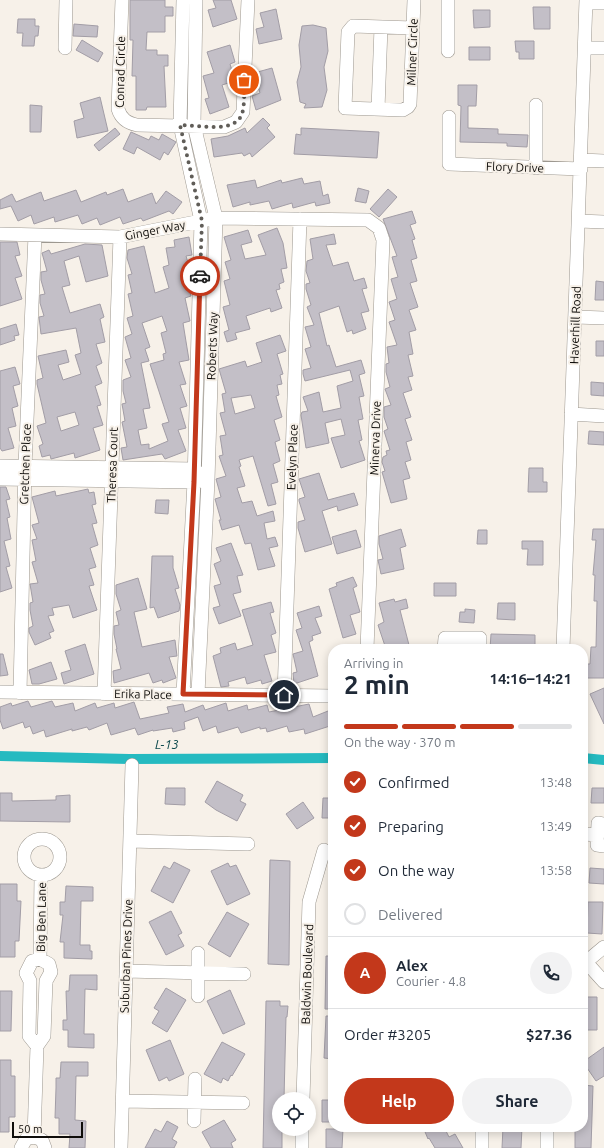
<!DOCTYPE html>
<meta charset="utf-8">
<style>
body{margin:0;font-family:Ubuntu,sans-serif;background:#f2f2f3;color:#1f2937;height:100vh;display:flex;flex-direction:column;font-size:15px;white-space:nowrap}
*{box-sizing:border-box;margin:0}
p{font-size:13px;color:#747a83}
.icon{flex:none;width:22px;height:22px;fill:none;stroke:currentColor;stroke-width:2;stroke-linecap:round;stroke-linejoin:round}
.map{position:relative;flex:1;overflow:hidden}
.details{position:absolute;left:328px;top:644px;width:260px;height:488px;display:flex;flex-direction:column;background:#fff;border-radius:16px;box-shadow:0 2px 10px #0003}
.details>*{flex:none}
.tools{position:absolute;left:272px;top:1092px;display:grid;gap:8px}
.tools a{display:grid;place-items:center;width:44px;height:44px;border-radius:50%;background:#fff;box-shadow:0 2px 10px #0003;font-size:20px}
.scale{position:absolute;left:12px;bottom:10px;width:71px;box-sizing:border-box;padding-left:4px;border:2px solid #0f0d0a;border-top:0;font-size:11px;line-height:14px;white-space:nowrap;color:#0f0d0a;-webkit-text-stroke:3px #f7f1e9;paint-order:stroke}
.pin{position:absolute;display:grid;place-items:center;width:34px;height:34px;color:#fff;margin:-17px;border:2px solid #fff;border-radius:50%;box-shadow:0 1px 4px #0007}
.courier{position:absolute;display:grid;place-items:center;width:40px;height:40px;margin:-20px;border:3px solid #c3381b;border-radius:50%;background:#fff;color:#222;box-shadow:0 1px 5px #0007}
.overview em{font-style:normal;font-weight:700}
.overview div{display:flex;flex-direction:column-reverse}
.overview{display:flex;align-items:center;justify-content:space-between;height:68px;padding:0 16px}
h1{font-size:26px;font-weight:700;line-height:30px}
.bar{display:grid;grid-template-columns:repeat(4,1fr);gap:6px 4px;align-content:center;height:48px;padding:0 16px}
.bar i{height:5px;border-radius:3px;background:#e0e1e3}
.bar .selected{background:#c3381b}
.bar p{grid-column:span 4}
.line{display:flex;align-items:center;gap:10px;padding:0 16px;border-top:1px solid #e0e1e3}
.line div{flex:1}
.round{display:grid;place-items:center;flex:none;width:42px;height:42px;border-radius:21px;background:#f2f2f3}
ol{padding:0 16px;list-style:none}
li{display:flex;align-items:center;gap:12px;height:44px}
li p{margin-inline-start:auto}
li .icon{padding:4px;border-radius:50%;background:#c3381b;color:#fff;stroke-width:4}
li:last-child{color:#747a83}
li i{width:22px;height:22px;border:2px solid #e0e1e3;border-radius:50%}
.button{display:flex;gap:8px;margin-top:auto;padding:8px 16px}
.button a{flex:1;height:46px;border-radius:24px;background:#c3381b;color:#fff;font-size:16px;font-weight:700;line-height:46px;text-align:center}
.button a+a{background:#f2f2f3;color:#1f2937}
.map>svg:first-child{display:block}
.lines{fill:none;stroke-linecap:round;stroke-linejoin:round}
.canal{stroke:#25bac0;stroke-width:10}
.building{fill:#c3bfc7;stroke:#a29da6;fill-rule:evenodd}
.minor-casing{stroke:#9d9890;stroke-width:14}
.minor{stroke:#fff;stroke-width:13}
.done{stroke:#605d58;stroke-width:4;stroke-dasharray:0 7.2}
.route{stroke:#c3381b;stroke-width:5}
.labels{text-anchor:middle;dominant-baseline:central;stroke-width:4;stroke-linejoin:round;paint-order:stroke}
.street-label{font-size:12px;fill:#0f0d0a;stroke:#f7f1e9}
.water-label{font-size:13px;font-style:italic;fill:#0d4a4d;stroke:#f7f1e9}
</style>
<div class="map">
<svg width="604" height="1148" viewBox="0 0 604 1148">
<rect width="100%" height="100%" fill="#f7f1e9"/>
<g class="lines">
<path class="canal" d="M0,756L129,759L333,758
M583,758L604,760"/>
</g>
<path class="building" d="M130,0H165V7H173V16H165V32H147L146,50H157V55H168V66H164L166,107H147L146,110H136V76H132L133,40H130Z
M213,0H231L237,19L213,27L208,10L216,8Z
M533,7H550V29H534Z
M276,9L282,39L259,44L256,29L264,27L260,13Z
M473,10H490V27L474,28Z
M18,19H35V26H39L38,36H35L34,46H22L23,33H17Z
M74,24L98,26L97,37L73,36Z
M313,25L326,28L328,51L324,67L327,90L322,107L304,108L306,104L300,102L297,82L301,67L299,45L302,26Z
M82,40L103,53L98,62L76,50Z
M515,41H534V59H519V52H516Z
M230,45L235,62L230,64L235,81L222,85L229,107L210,114L205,99L209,98L203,76L214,73L207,52Z
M469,47H490V60H469Z
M272,68L281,100L256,110L252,96L260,93L254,73Z
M458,85H477L476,106H468V128L498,129V134L528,135L527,147L507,146V143L460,142L461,106L458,105Z
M100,97L108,131L77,138L74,121L84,118L80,103Z
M30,105L42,106L41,132H30Z
M263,118L270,125L267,128L275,137L252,157L250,153L244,156L242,153L214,157L211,139L228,136L245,128L247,133Z
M115,128L120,134L99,151L94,145Z
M301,128L379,132L377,158L294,154L296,134L301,135Z
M131,132L149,140L151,136L159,140L162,134L176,142L168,155L164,152L160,160L137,147L134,154L123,149Z
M302,178L304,184L320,181L323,196L328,194L330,203L316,206L315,202L293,208L292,203L272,209L269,201L250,205V202L233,207L227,185L255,180L257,188L281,180L282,183Z
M358,188L369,191L366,203L355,201Z
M123,189L128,202L152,193L156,204L166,191L182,202L173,214L169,211L143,221L141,218L123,224L120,217L100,225L97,218L82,224L78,215L55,222L54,217L34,224L31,215L18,221L11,206L0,209V200L12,194L16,202L41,192L44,201L76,190L81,202L106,192L107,195Z
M388,189L397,197L379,217L370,209Z
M412,211L416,223L410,225L415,239L412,240L417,258L411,260L417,281L410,283L418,307L409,310L416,330L409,332L413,354L408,355L413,376L408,377L412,390L403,393L411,417L405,419L412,440L406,442L411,460L405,462L410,478L403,480L407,499L391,503L382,472L385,471L382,462L383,457L387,455L386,451L390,450L384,431L388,429L384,417V407L391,405L385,389L390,387L386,372V364L389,363L387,347L397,345L389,322L395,320L389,302L397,299L391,279L398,277L392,257L397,256L383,219Z
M277,228L283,243L287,268L281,269L284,282L279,284L280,289L276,290L282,308L271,312L270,308L246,316L250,329L235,333L237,339L227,342L224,332L229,330L223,307L230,305L224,281L230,279L225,262L231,260L224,237L248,230L252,242L241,245L245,259L266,255L258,235Z
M334,234L336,244L326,245L333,266L348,262L354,281L364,278L367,288L362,289L369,311L361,313L366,329L353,334L352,330L347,332L339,306L319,313L327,346L329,345L336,367L361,360L365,373L359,375L364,396L359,397L363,419L358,420L362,440L359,441L365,460L341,468L331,438L345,435L341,419L325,423L329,443L306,448L301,415L302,412L308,411L303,397L319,392L323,412L341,408L337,386L353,381L350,370L305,381L303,374V370L311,368L305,349L311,347L305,327L314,325L307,307L311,305L306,289V284L310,283L306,271L307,261L313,259L310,239Z
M189,237L192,255L186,256L192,276L185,278L191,296L185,298L190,321L183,323L189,360L179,362L186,384L180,385L187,406L180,408L186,428L178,430L186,451L165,459L162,454L123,460L121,448L127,447L122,422L125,421L122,404L126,403L123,391V380L131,377L125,360L131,358L125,337L132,334L127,318L133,316L128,294L132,293L128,275L132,274L127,258L128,250L144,246L155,293L169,288L163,267L169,265L166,248L175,247L174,240ZM162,316L167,331L161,333L166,353L163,354L164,360L150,364L169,422L162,424L168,441L149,449V444L141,445L138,430L147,428L143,409L150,408L141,363L149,361L145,349L150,347L142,323Z
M0,242H17L20,255L15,256L22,276L15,278L22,299L0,306Z
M85,244L102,245L108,276L86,282L79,256L64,261L70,285L62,287L70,313L100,304L104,317L100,319L105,342L96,344L102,363L96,366L102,383L95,386L101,405L97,406L103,425L93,428L100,450L75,458L74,453L51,459L50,455L42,457L39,446L43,444L37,426L46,423L37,384V380L43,378L38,356L66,350L69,362L58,365L63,380L81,374L75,355L81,353L76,328L41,334L39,317L44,316L40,303V295L45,294L41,280V272L47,271L42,253L49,250L51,254ZM75,412L79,425L61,431L57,417Z
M596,281L604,282V300H595Z
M16,324L19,335L14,336L15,340L0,345V329Z
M280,335L286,351L277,354L283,374L280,375L282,384L277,385L279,395L276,396L282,417L274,420L280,440L275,442L280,461L273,464L278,482L271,484L276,504L268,506L253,456L239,460L241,466L239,467L245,486L237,488L242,503L252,501L257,516L273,511L275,521L264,523L267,539L275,537L278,546L269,548L275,566L258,570L251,543L245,544L239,525L222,530L219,520H221L215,499L221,497L216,479L226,476L219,456L223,455L220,436L226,435L220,413L225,412L222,394L226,393L219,369L245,361L247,367L262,362L256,343ZM251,395L255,408L235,414L231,398Z
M596,341H604V356H596Z
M15,367L20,384L13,386L18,406L12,408L16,426L8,428L14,448L2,451L0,448V371Z
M591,382L604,383V396L591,395Z
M589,431L604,432V445L588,444Z
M529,468H543V482H547V492H528Z
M319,473L328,500L354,493L358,505L338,511L337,506L322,511L332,544L305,552L298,528V522L305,520L299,501V499L305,497L299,479Z
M0,487H6L10,499L6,500L10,517L7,518L11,539L4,541L10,566L6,567L12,588L0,592Z
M88,489L89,493L94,492L96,504L92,505L97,523L92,524L98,545L90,548L96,567L89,569L94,585L89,586L97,610L73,618L69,605L52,608L54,615L48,616L54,631L49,633L51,638L35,645L29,632V628L33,626L30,610V603L33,602L30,584L38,583L32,562L36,561L32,540L37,539L32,525L39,523L32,497L55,491L56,496Z
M156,500H169L168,514L155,513Z
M401,529L406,546L400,548L404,569L381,574L378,560L383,559L379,544V536Z
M593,529H604V678H584V664H590L591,647H596L597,601H594L595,575H593L596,540H592Z
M356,530L361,547L337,554L332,537Z
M478,530H487V544H477Z
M522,541H543V565H527L528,549H522Z
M231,543L243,575L237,576L241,592L233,594L241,616L219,624L213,608L220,606L214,586L221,584L214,564L221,561L216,548Z
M152,556H173V568L179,588L175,589L180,605L179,611L158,618L154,607L150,608Z
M353,577L357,586L353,588L360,612L350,615L356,634L343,638L329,589L337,586L336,583Z
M138,578L147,609L134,612L142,647L175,640L177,656L169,657L176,678L163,683L162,680L153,683L149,673L114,683L113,671L121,669L116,649H117L114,634V626L119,625L116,612L121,610L116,594V585Z
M434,583H456V596H434Z
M394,599L395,602L406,599L408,608L400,610L410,649H386L378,625L384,622L379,603Z
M271,602L274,612L270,613L276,633L271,635L276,652L264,655L272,681L262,684L261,680L247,684L245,677L228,682L229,686L221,687L213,656L221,653L220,648L235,643L237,650L253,645L242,610Z
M498,603H515V620L497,619Z
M319,606L322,616L315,618L321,633L312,636L313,640L309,642L318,676L294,684L293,673L297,672L293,654L303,651L296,630L302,628L297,613Z
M465,609L475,610L474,623L459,622L460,612H465Z
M491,634L535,635V649H490Z
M85,644L94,674L64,684L61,673L71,670L65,651Z
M0,654H3L8,675L0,676Z
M51,662L57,679L39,684H32L29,670Z
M604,688V724L590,694Z
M28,701L31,707L52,701L55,707L73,703L75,711L95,703L97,708L114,703L115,708L134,702L140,719L169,713L167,707L183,704L185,712L203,705L205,710L226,703L228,711L247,705L248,710L267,705L269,712L309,704L313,717L333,709V725L305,734L304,729L289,732L287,726L267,732L266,728L260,729V727L241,733L238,727L218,733L216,726L203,731L198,717L184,722L185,729L173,732L172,728L153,731V730L138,735L135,728L111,735L107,723L89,730L87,727L72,731V729L46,737L44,730L33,734L30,726L25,728L23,722L3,729L0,720V707L11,703L12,706Z
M217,781L243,795L240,801L246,804L237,821L216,810L205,802Z
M166,788H185V805L165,804Z
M592,788H604V803H591Z
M0,793H12V801L56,800V796L70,795V822L0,821Z
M323,798H333V818H322Z
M303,802L314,818L297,829L286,814Z
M270,860L290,861L289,965L268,964Z
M174,862L190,870L173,903L151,891L164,866L170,869Z
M228,863L230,867L236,865L250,894L227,905L211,871Z
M590,868L604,869V884L589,883Z
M0,884H17V901H21L19,941H15V957H0Z
M66,886L93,887V901H81L80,945H90V951H92V959L64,958V942H60L63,915H60V902H65Z
M588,902H603L602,934L587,933Z
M171,911L182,933L178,935L184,946L166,955L149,922Z
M227,912L249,924L230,957L208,944Z
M326,956H333V1009H325Z
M70,975H97V990L85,989L84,1034H94V1048L68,1047V1030H63V1020H67L66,991H69Z
M166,988L186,1000L167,1032L152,1023L159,1011L154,1008Z
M230,990L245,1024L223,1034L207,1001Z
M0,991H12L11,1031H0Z
M584,997H597V1030H584Z
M266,1001H280V1006H288L287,1017H286L284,1099H279V1129H282V1148H263Z
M326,1016H333V1059L324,1058Z
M170,1040L184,1074L169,1081L167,1077L159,1081L146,1050Z
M222,1042L245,1054L232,1076L231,1075L228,1081L223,1078L221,1083L204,1074Z
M604,1047V1076L596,1081L583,1062Z
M0,1060H11V1076H15V1117H9V1132H0Z
M61,1062H88V1076H76L75,1120L86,1121L85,1148H69L70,1134H59V1118H55L56,1088V1078H60Z
M583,1085L593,1086L591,1148H575V1127H583Z
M322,1100H333V1122H322Z
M224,1120L236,1140L231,1143L233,1148H211L202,1132Z
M167,1121L178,1127L172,1139L177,1142L174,1148H145L155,1129L161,1132Z
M423,1127H444L449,1137L455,1134L463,1148H435L429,1138L428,1139Z
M503,1127H522L521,1148H502Z
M326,1129H343L342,1148H326Z"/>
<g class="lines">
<defs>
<path id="minor" d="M122,0L118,109C121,119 127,123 137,125L224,127L236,122L243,112L248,0
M183,0L180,125L201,221L194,482L183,694
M196,0L194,125L216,218L208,480L198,694
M586,3H604
M413,28L353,26L348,32L345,108L403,110L408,107L410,104L414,0
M65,48L66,0
M585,48H604
M448,51V0
M378,109L381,27
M449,117V164L581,169
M581,160L604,161
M536,168V105
M579,221L604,222
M0,234L120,237L216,218L368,220L379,228L383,240L367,649
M576,317L604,318
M571,414L604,416
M0,466L194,469L200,474
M0,479L194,482L202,481
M444,649L445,638H480V649
M563,649L586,0
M0,692L333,696
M20,693L25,466L35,235
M104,694L120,237
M284,695L300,219
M604,824L598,823L597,845L604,846
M583,834L598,835
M24 857a18 18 0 1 1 36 0a18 18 0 1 1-36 0Z
M130,841L248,844
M40,959L41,875
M583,962H586L604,982
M586,962L604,947
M126,971L244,974
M198,996V953
M303,1099L309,902L324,850
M122,1101L243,1103
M194,1121L195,1079
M482,1127V1148
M34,1137L37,1046L44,1036L46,981L51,972L49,964L40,959L32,961L26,973L30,981L29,1036L37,1046
M21,1148L26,1139L34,1137L42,1140L45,1148
M121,1148L132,765
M302,1148V1129
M547,1148V1127"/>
</defs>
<use href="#minor" class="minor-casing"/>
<use href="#minor" class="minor"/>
</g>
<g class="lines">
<path class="done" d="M200,276L202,221L180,125C197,125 235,134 242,114C245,104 244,90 244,80"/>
<path class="route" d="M200,276L194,482L183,694L284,695"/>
</g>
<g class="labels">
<g class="street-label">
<text transform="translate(412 52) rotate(-88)">Milner Circle</text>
<text transform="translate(120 72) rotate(-89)">Conrad Circle</text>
<text transform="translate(515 167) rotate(2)">Flory Drive</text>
<text transform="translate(155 230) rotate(-11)">Ginger Way</text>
<text transform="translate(575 325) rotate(-88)">Haverhill Road</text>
<text transform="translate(212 346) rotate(-88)">Roberts Way</text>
<text transform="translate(375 438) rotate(-88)">Minerva Drive</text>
<text transform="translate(292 457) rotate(-88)">Evelyn Place</text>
<text transform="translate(25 464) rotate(-88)">Gretchen Place</text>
<text transform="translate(112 465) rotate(-88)">Theresa Court</text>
<text transform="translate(143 694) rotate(1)">Erika Place</text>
<text transform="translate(41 917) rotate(-89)">Big Ben Lane</text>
<text transform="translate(126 956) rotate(-88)">Suburban Pines Drive</text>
<text transform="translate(307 974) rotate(-88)">Baldwin Boulevard</text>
</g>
<g class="water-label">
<text x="167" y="744">L-13</text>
</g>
</g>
</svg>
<div class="tools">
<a><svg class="icon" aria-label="locate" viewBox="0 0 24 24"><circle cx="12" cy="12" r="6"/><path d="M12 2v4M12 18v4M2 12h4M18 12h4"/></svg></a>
</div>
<div class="scale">50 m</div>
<div class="pin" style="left:244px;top:80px;background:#ea580c"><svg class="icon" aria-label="bag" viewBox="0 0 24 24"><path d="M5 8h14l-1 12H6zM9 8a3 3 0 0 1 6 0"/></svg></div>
<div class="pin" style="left:284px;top:695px;background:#1f2937"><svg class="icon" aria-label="home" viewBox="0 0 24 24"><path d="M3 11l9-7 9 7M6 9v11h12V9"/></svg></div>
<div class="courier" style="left:200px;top:276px"><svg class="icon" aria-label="car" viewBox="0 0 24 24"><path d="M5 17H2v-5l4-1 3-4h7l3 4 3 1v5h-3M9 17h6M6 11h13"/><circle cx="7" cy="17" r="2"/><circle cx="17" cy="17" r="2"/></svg></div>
<section class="details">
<div class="overview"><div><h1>2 min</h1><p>Arriving in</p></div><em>14:16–14:21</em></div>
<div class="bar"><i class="selected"></i><i class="selected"></i><i class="selected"></i><i></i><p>On the way · 370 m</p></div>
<ol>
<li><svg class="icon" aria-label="check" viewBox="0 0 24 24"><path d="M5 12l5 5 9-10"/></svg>Confirmed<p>13:48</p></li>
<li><svg class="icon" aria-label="check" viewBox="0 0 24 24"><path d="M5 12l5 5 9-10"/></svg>Preparing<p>13:49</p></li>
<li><svg class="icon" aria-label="check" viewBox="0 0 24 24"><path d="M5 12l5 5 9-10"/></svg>On the way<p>13:58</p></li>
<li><i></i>Delivered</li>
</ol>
<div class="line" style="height:72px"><b class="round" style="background:#c3381b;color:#fff">A</b><div><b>Alex</b><p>Courier · 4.8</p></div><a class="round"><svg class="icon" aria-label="phone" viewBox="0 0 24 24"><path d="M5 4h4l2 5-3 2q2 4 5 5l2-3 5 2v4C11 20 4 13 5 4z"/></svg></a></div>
<div class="line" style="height:52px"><div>Order #3205</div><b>$27.36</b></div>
<div class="button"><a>Help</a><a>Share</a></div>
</section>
</div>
